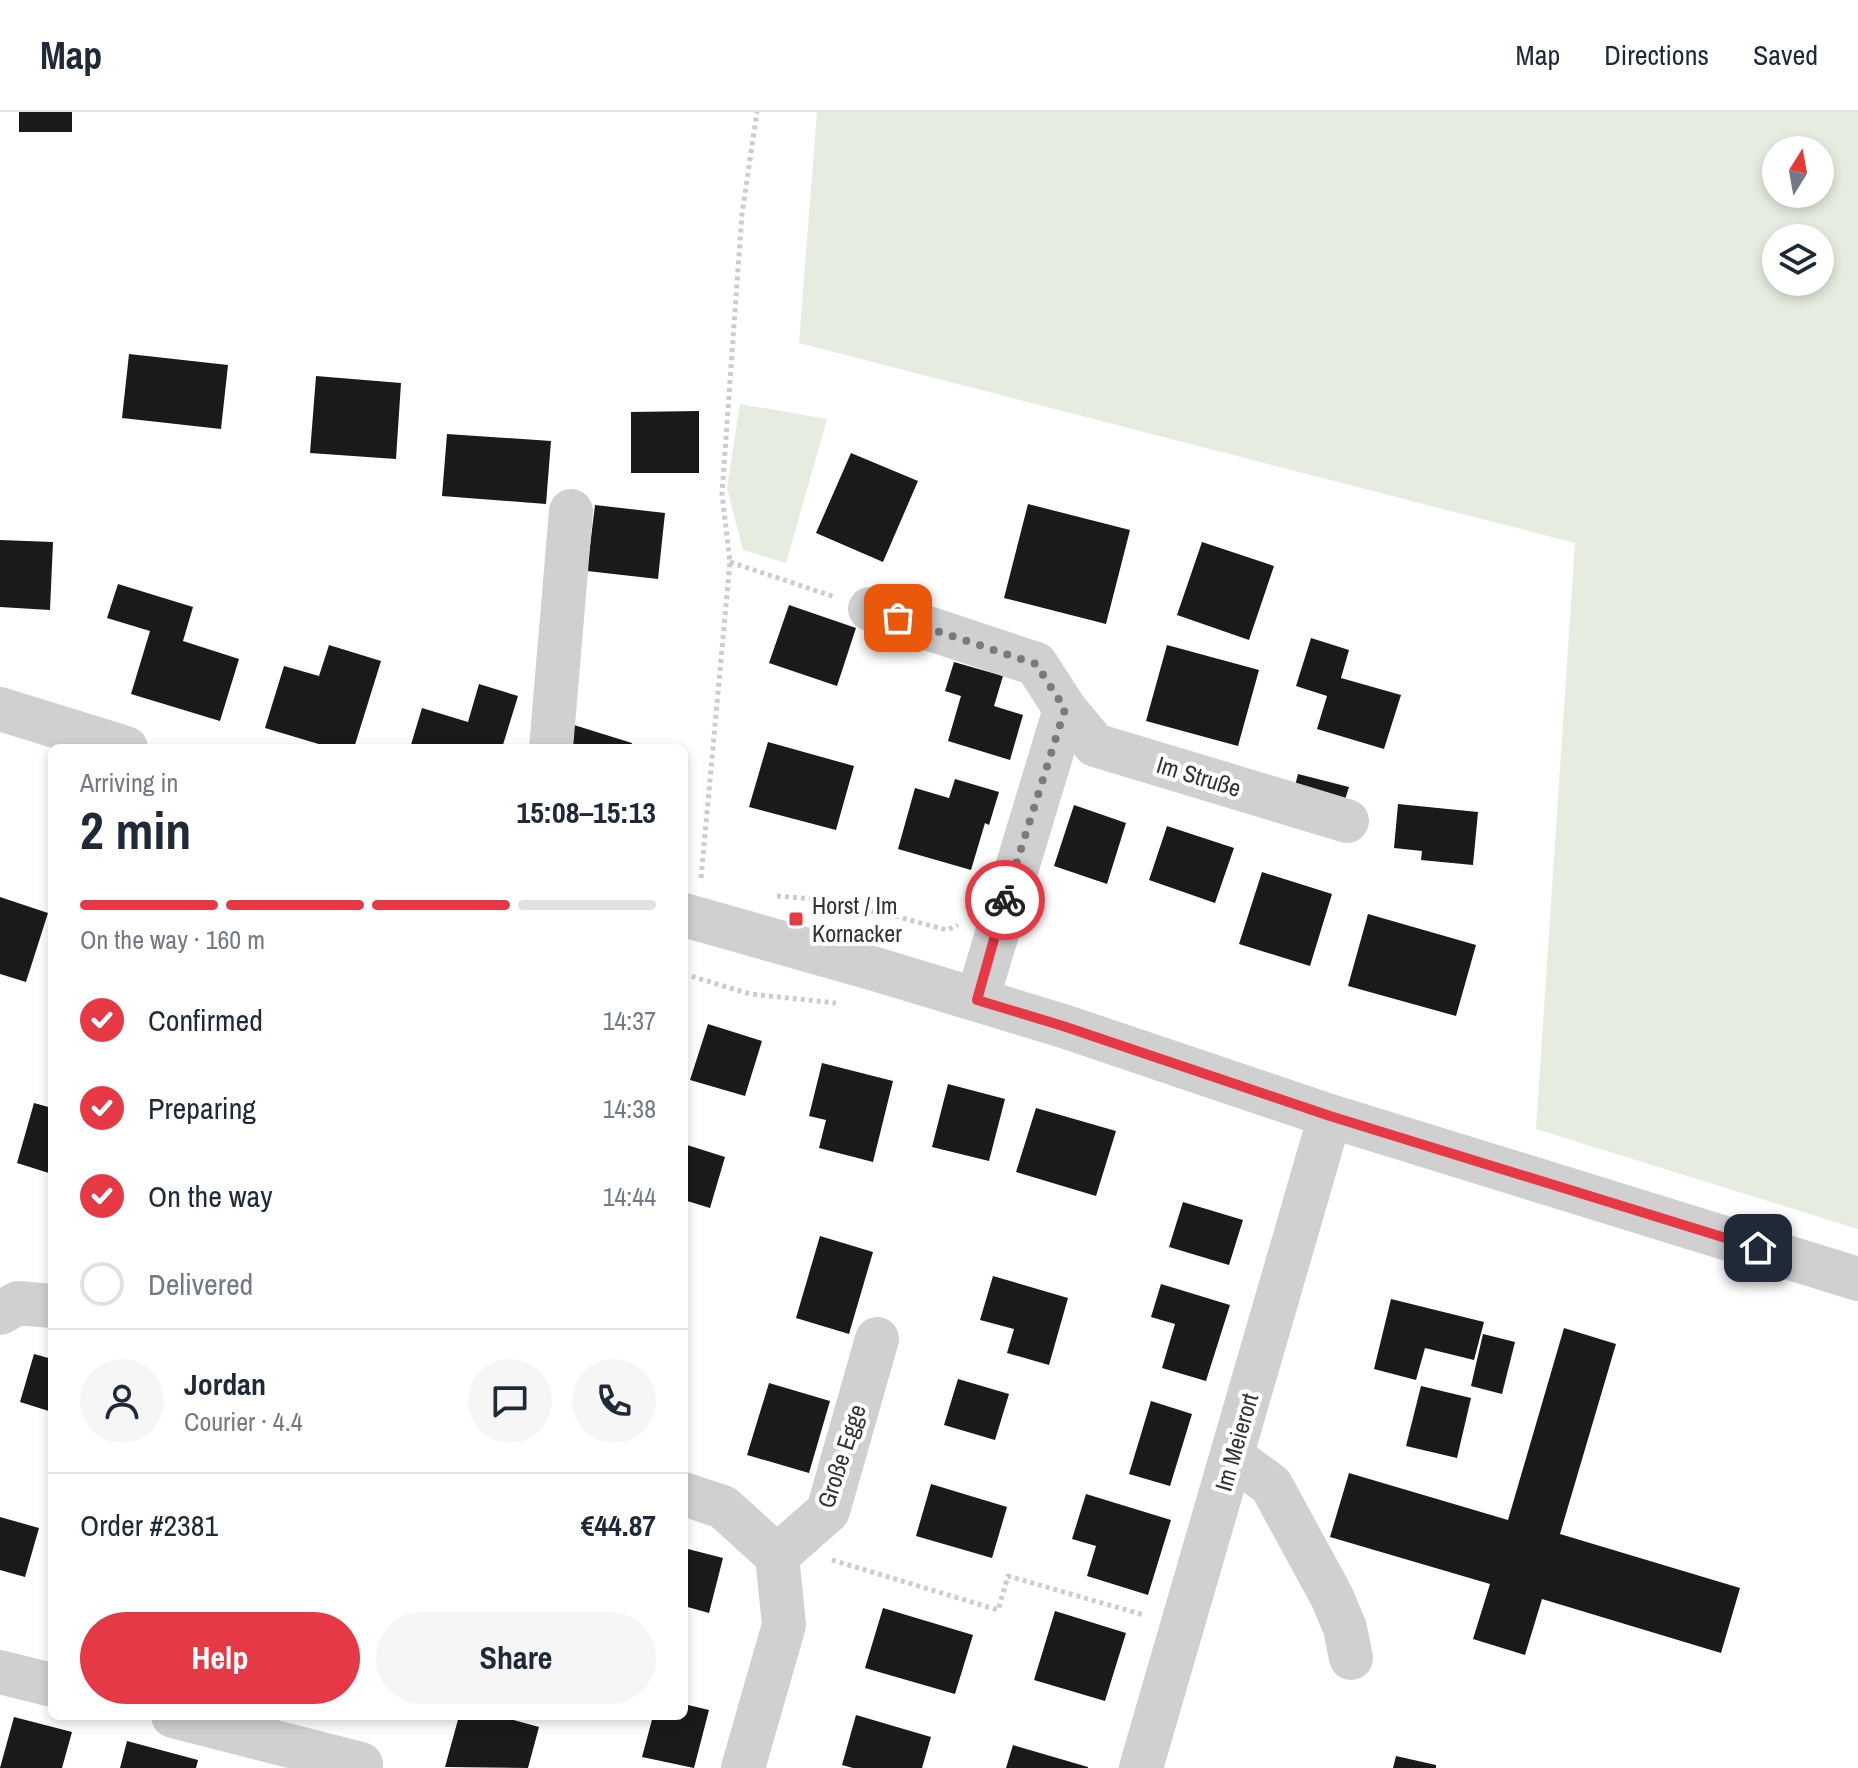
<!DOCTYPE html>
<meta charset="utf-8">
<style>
body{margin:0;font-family:"Archivo Narrow",sans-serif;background:#f6f6f7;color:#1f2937;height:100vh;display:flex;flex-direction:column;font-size:30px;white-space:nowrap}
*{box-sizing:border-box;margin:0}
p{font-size:26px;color:#747a83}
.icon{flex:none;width:44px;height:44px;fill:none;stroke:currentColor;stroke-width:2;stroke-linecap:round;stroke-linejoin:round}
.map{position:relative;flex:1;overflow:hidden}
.details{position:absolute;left:48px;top:632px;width:640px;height:976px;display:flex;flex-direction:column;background:#fff;border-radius:12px;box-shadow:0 4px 12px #0003}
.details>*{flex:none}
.needle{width:52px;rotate:11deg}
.tools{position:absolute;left:1762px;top:24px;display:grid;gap:16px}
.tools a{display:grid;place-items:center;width:72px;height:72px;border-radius:50%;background:#fff;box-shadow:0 4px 12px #0003;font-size:40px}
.pin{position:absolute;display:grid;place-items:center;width:68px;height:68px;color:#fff;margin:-34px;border-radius:16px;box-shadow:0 4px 12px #0006}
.courier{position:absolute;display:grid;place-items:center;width:80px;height:80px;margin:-40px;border:6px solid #e63946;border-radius:50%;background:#fff;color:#222;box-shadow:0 2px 10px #0007}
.head em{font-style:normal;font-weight:700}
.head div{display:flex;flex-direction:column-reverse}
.head{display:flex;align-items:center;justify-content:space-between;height:136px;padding:0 32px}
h1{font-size:52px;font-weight:700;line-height:60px}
.bar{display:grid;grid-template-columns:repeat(4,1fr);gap:12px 8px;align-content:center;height:96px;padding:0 32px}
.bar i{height:10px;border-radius:6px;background:#e0e1e3}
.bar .on{background:#e63946}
.bar p{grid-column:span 4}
.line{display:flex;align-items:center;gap:20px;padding:0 32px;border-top:2px solid #e0e1e3}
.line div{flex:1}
.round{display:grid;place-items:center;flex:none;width:84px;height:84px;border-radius:42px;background:#f6f6f7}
ol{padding:0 32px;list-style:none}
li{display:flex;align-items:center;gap:24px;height:88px}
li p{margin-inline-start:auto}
li .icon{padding:8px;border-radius:50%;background:#e63946;color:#fff;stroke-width:4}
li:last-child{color:#747a83}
li i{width:44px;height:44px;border:4px solid #e0e1e3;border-radius:50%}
.action{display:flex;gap:16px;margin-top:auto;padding:16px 32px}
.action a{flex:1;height:92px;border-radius:48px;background:#e63946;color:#fff;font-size:32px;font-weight:700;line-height:92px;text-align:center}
.action a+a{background:#f6f6f7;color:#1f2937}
header{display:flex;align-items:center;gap:48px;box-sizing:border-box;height:112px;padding:0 40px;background:#fff;border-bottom:2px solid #e0e1e3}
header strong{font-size:38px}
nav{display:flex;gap:44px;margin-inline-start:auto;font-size:28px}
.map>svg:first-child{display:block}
.green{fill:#e6ecdf;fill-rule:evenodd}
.building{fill:#1a1a1a}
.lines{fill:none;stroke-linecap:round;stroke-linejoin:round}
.path{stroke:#cdcdcd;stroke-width:5;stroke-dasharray:4 4;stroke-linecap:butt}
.minor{stroke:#d0d0d0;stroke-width:44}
.done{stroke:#7a7a7a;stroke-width:8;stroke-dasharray:0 14.4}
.route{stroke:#e63946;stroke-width:10}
.poi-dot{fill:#e63946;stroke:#fff;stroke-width:3}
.labels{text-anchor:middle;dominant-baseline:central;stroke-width:8;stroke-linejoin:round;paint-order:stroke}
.street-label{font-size:24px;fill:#333;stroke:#fff}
.poi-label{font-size:24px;fill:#333;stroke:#fff;text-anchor:start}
</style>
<header>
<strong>Map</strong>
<nav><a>Map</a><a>Directions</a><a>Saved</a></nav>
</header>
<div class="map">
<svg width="1858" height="1656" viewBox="0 0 1858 1656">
<rect width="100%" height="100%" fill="#fff"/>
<path class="green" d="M817,0H1858V1117L1536,1017L1575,431L799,231ZM1820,38V82H1776V38ZM1776,126H1820V170H1776Z
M740,292L827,307L786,451L743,438L727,376Z"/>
<path class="building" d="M19,0H72V20H19Z
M129,242L228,253L221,317L122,306Z
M316,264L401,271L396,347L310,341Z
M699,299V361H631V300Z
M447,322L551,329L546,392L442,384Z
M851,341L918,369L883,450L816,421Z
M1028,392L1130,418L1106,512L1004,486Z
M595,393L665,401L658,467L587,459Z
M0,428L53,430L50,498L0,495Z
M1202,430L1274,454L1249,528L1177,503Z
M118,472L193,495L183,529L239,547L220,609L131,582L150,519L107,506Z
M789,493L856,516L837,574L769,551Z
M1311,526L1349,538L1341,566L1401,583L1384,637L1317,617L1327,584L1296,574Z
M329,533L381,549L354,636H332L265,616L284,554L319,564Z
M1167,533L1259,558L1238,634L1146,609Z
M954,550L1003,564L994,594L1023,603L1010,648L948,629L961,584L945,579Z
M479,572L518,584L502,636H410L422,596L468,610Z
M574,613L632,631L631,636H567Z
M768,630L854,654L836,718L749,695Z
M1298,662L1349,675L1344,691L1294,678Z
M955,667L999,680L989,713L985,711L971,758L898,737L915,676L949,686Z
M1398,692L1478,700L1473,753L1421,748L1422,739L1394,736Z
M1074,693L1126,711L1107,772L1054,754Z
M1167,714L1234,736L1215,791L1149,768Z
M1262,760L1332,782L1310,854L1239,832Z
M0,785L48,801L26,870L0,862Z
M1368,802L1476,833L1456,904L1348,874Z
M708,912L762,929L745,984L690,968Z
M822,951L893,969L873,1050L819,1036L826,1008L809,1004Z
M948,972L1005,987L989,1049L932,1035Z
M34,991L52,996V1062L17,1051Z
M1036,996L1116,1019L1096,1084L1016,1060Z
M684,1032L725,1045L710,1096L684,1088Z
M1183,1090L1243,1108L1229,1153L1169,1135Z
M820,1124L873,1140L849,1222L796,1206Z
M993,1164L1068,1186L1049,1253L1007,1241L1014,1217L980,1208Z
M1161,1172L1230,1193L1206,1269L1162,1256L1175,1212L1151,1205Z
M1391,1187L1484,1210L1474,1248L1425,1236L1416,1268L1374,1257Z
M1564,1216L1616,1232L1560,1422L1740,1476L1721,1541L1542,1487L1525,1543L1473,1527L1490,1472L1330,1425L1349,1361L1508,1408Z
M1483,1222L1515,1230L1502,1282L1471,1274Z
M34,1242L52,1247V1300L20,1290Z
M958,1267L1009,1282L995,1328L944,1313Z
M769,1271L830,1289L809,1361L747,1343Z
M1421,1274L1471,1286L1457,1346L1406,1334Z
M1151,1289L1192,1302L1170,1374L1129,1362Z
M931,1372L1007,1395L992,1446L916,1424Z
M1086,1382L1171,1408L1148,1483L1087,1464L1096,1434L1072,1427Z
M0,1405L39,1416L25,1465L0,1458Z
M684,1436L723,1446L709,1501L684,1494Z
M883,1496L973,1523L955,1582L865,1556Z
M1055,1499L1126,1521L1105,1589L1034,1568Z
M684,1592L709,1598L694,1656L642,1645L653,1604H684Z
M856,1603L931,1625L922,1656H853L842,1653Z
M459,1604H499L539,1615L528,1656L445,1655Z
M14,1605L72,1620L62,1656H0Z
M127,1629L198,1648L196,1656H120Z
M1013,1633L1088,1655V1656H1006Z
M1396,1644L1436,1653V1656H1393Z"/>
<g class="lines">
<path class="path" d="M730,450L835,485
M701,766L730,450L722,382L729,283L742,102L757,0
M777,784L813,787L891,803L947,818L958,813
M684,862L750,882L836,891
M832,1448L998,1498L1008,1464L1144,1503"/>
<path class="minor" d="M870,497L1036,552L1065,597L1095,633L1347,709
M0,597L126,636
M551,636L571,399
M684,803L875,857L1063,914L1330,1004L1858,1167
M977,888L1065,597
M0,1201L18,1191L52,1194
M1230,1351L1245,1354L1271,1373L1332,1485L1345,1516L1351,1546
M684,1382L723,1395L777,1444L784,1513L743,1656
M777,1444L828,1399L877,1227
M0,1560L52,1573
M173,1604L361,1652
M1141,1656L1330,1004"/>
</g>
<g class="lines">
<path class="done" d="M898,506L1036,552L1065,597L1005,788"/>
<path class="route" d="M1005,788L977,888L1063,914L1330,1004L1758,1136"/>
</g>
<rect class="poi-dot" x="788" y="799" width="16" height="16" rx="4"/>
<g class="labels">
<g class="street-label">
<text transform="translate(1199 664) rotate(17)">Im Struße</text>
<text transform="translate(1236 1330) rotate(-74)">Im Meierort</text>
<text transform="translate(841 1344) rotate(-72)">Große Egge</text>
</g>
<g class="poi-label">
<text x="812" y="793">Horst / Im<tspan x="812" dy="28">Kornacker</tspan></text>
</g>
</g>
</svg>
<div class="tools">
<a><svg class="needle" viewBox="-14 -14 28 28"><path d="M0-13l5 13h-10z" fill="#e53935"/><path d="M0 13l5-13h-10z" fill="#747a83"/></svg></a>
<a><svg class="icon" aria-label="layers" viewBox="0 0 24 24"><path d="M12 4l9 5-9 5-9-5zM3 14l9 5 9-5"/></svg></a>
</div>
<div class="pin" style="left:898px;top:506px;background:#ea580c"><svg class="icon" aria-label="bag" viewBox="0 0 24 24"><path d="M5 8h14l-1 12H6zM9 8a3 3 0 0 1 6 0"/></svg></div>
<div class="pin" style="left:1758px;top:1136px;background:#1f2937"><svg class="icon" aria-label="home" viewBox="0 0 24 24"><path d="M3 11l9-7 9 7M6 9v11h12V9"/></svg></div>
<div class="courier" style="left:1005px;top:788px"><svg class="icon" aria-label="bike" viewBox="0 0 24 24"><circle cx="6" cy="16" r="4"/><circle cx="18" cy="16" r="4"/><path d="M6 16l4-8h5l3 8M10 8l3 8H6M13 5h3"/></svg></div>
<section class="details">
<div class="head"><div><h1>2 min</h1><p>Arriving in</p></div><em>15:08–15:13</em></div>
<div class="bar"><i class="on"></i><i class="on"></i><i class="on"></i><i></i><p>On the way · 160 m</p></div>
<ol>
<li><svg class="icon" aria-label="check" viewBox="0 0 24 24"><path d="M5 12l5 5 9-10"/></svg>Confirmed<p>14:37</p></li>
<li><svg class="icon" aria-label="check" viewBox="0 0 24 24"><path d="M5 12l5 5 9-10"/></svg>Preparing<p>14:38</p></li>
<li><svg class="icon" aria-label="check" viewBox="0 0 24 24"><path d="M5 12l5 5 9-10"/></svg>On the way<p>14:44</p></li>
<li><i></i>Delivered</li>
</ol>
<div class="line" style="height:144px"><a class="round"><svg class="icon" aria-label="person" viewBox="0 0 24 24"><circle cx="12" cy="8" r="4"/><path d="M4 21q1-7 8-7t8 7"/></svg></a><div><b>Jordan</b><p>Courier · 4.4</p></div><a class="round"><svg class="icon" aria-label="chat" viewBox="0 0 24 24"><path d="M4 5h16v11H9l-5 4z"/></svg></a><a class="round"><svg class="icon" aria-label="phone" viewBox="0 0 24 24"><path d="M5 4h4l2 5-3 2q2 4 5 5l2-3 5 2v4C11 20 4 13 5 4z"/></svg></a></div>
<div class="line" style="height:104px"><div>Order #2381</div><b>€44.87</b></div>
<div class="action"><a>Help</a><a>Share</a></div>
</section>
</div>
